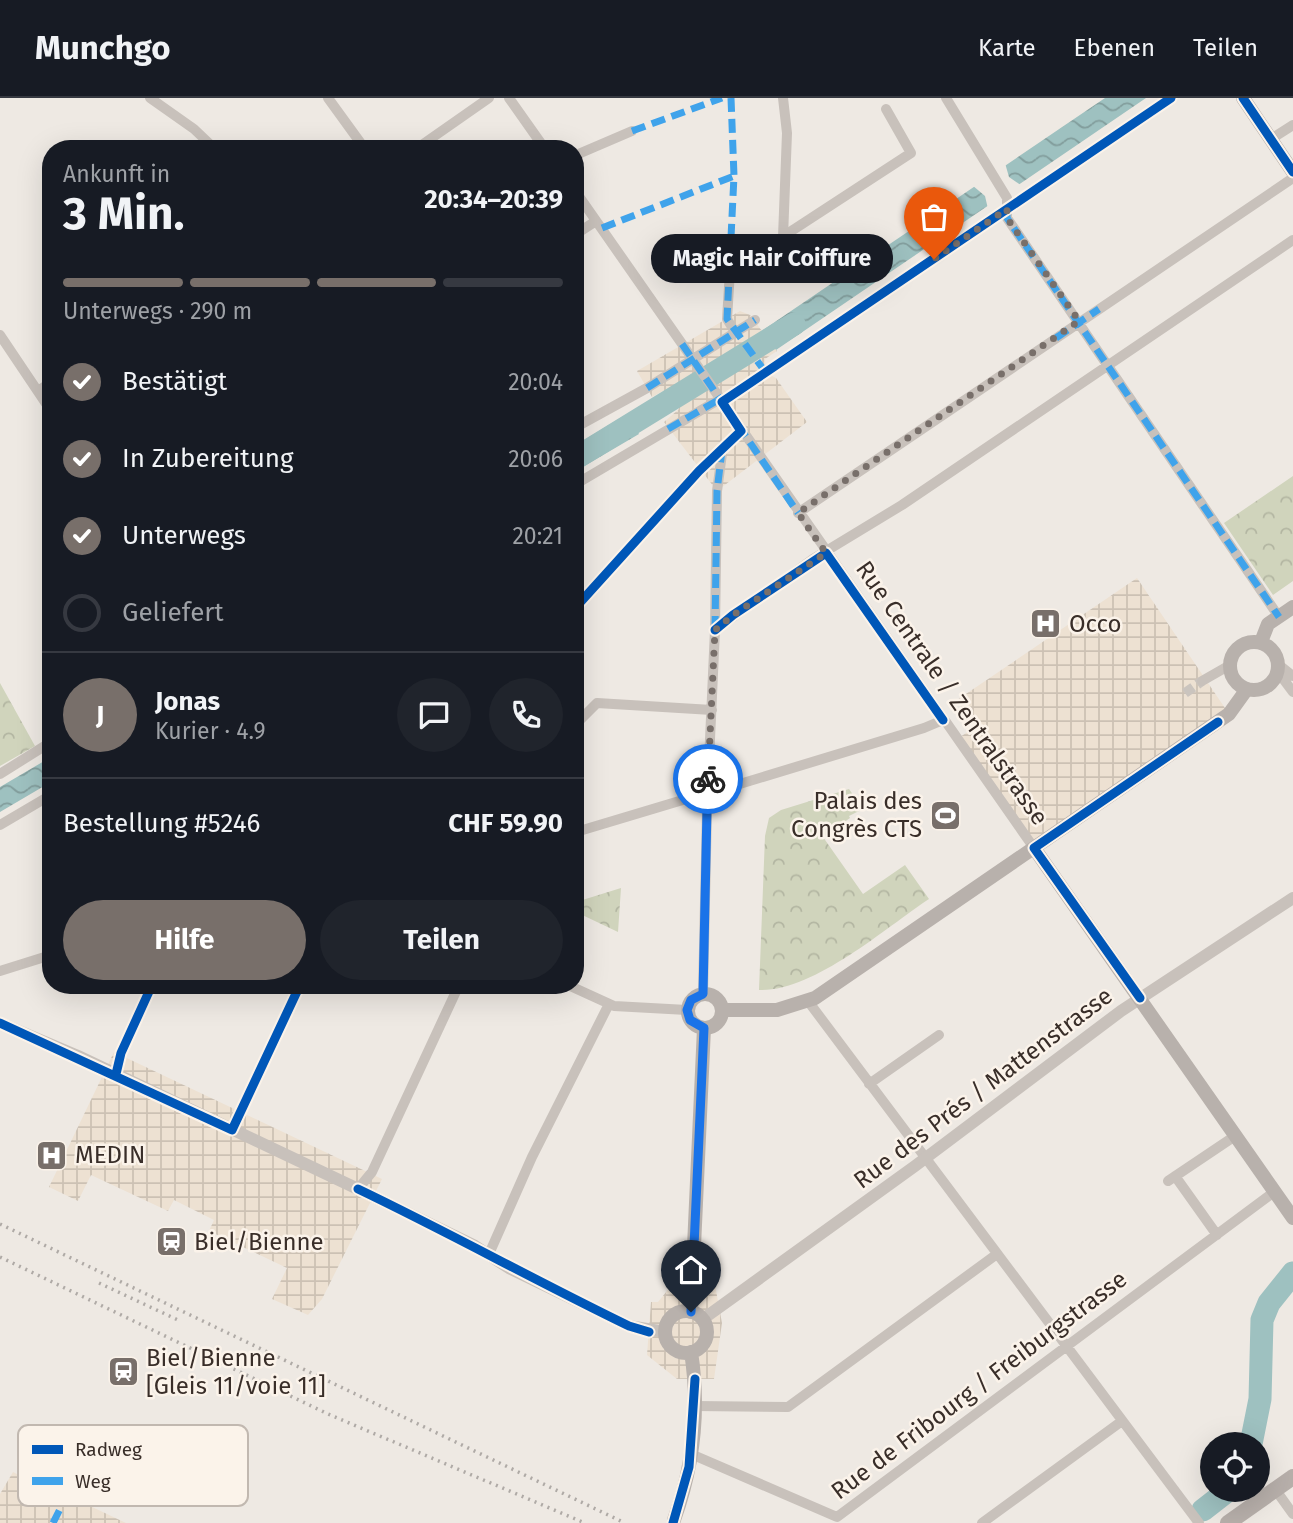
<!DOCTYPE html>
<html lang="de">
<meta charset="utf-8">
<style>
body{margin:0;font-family:"Fira Sans",sans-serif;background:#20242c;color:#f1f3f6;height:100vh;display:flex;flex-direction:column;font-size:26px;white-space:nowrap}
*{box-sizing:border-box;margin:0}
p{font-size:23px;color:#9ea1a6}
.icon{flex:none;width:38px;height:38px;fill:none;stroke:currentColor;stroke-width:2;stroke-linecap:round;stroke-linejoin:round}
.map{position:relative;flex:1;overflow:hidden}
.side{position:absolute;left:42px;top:42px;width:542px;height:854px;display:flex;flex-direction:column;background:#171b24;border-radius:28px;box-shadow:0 7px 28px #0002}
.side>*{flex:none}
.fabs{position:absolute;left:1200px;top:1334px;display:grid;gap:14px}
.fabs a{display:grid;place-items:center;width:70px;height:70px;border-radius:50%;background:#171b24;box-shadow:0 7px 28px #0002;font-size:35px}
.pin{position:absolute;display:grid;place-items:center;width:60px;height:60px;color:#fff;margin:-72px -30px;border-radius:50% 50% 50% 0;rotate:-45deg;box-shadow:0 0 7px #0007}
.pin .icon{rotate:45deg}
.courier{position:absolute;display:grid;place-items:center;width:70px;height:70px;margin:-35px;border:5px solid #1a73e8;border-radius:50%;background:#fff;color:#222;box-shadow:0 2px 9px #0007}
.bubble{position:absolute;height:49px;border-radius:24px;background:#171b24;box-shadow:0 7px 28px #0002;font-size:23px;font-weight:700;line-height:49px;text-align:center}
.summary em{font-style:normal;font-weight:700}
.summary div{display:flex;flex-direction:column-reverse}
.summary{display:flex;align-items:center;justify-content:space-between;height:119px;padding:0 21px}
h1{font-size:46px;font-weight:700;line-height:52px}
.bar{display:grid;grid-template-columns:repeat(4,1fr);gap:10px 7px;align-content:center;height:84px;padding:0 21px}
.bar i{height:9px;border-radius:5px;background:#363941}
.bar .selected{background:#786f6a}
.bar p{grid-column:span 4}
.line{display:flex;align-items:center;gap:18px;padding:0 21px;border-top:2px solid #363941}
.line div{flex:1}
.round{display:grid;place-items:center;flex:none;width:74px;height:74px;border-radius:37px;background:#20242c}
ol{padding:0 21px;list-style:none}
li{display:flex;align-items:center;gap:21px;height:77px}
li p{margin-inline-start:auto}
li .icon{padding:7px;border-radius:50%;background:#786f6a;color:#fff;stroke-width:4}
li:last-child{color:#9ea1a6}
li i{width:38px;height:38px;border:4px solid #363941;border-radius:50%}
.primary-button{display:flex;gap:14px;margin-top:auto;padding:14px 21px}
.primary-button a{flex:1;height:80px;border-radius:42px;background:#786f6a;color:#fff;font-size:28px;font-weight:700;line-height:80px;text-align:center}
.primary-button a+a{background:#20242c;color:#f1f3f6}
header{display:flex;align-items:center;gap:42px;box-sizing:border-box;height:98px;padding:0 35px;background:#171b24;border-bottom:2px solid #363941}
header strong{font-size:33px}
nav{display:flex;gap:38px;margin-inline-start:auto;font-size:24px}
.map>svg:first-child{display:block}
.park{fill:url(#park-crowns)}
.plaza{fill:url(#plaza-grid)}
.water{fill:url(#water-waves)}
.pier{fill:#eee9e3}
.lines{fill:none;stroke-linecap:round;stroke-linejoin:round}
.river{stroke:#9ec1c0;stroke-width:23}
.minor-tunnel{stroke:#cac4be;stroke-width:10;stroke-dasharray:10 5;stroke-linecap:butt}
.minor{stroke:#c8c1bb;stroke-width:10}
.tertiary{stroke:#c8c1bb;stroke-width:12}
.secondary{stroke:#b8b1ac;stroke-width:14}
.primary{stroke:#b7afaa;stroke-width:16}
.rail{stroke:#afaaa6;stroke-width:3.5;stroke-dasharray:2 5;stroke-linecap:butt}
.quiet{stroke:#3fa3eb;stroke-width:7;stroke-dasharray:14 7;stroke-linecap:butt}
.cycleway-casing{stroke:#fbf3ea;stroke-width:13}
.cycleway{stroke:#0057b8;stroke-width:9}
.done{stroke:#786f6a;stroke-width:7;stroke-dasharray:0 12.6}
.route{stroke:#1a73e8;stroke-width:9}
.labels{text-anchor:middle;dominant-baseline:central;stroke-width:5;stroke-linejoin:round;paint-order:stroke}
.poi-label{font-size:24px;fill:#392e29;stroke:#fbf3ea;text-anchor:start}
.street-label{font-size:24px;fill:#392e29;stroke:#fbf3ea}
.key{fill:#fbf3ea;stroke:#c1b8b0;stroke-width:2}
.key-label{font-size:19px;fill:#392e29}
</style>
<header>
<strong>Munchgo</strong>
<nav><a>Karte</a><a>Ebenen</a><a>Teilen</a></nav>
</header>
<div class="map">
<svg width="1293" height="1425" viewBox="0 0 1293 1425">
<defs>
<pattern id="park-crowns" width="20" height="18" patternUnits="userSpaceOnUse" patternTransform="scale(1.75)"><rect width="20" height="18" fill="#d0d4bc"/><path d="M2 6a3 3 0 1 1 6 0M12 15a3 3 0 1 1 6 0" fill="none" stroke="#b3b6a2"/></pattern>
<pattern id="plaza-grid" width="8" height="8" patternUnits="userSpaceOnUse" patternTransform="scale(1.75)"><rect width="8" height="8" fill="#ede1d2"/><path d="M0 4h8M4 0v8" fill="none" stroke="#ccc1b4"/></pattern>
<pattern id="water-waves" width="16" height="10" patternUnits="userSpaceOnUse" patternTransform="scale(1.75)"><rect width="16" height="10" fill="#9ec1c0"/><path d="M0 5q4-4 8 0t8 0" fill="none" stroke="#829d9c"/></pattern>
</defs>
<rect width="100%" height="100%" fill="#eee9e3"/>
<path class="park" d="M1293,378V483L1273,497L1224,425Z
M0,585L35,648L0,668Z
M849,691L863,711L849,718L850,720L823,739L863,796L905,767L929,801C884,831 813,894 759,892L765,738L769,720L781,712Z
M621,790L618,834L576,814V804Z"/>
<path class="plaza" d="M740,213L750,217L777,253L765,261L766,275L776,280L807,324L717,393L664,324L679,311L676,298L663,293L652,299L637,273Z
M1137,480L1229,616L1034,750L957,641L975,629L957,602Z
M114,954L382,1081L322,1201L308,1217L272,1201L287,1170L209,1133L214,1122L174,1102L168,1113L91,1077L78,1103L49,1089Z
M715,1187L722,1225L714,1281H677L647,1257L651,1204H658L671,1188Z
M13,1374L48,1392L52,1390L126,1425H0V1396Z"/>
<path class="water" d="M1105,0H1146L776,252L763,232Z
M627,316L639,336L576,373V347Z
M51,659V684L0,714V689Z"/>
<path class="pier" d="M1005,65L1009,79L1022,88L988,111L985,98L972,87Z"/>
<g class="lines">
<path class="river" d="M576,360L794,226
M1251,1346L1260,1301L1262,1222L1269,1205L1293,1175
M1203,1412L1230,1391"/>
<path class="minor-tunnel" d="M1185,595L1202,583"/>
<path class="minor" d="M150,0L194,31L215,51
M328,0L365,51
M509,0L545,51
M946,0L1007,100V120L1279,519
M1271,41L1293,27
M416,51L489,0
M576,57L632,33
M576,94L1034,750
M576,136L596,123
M783,139L787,35L783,0
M735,234L727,221L730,173L911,55L886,11
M0,237L51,313
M38,293L51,284
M722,304L1171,0
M576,329L647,290L755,222
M576,386L720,301
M798,415L1293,80
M576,509L699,373L741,333
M715,532L813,461L902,407L1293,142
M1279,567L1293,578
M1278,574L1293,594
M1202,583L1230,567
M576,626L597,605L712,612
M0,676L51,644
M708,685L715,532L717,393L723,348
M696 698a13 13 0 1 1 26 0a13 13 0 1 1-26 0Z
M720,692L924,630L943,622
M0,727L51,697
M576,734L696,698
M0,873L51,857
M568,887L614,908L687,912
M703,896L707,711
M808,903L1199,1425
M116,976L121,955L152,887
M869,986L939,937
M232,1032L300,887
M1175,1078L1217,1137
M1168,1083L1235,1038
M358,1091L372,1074L459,887
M489,1156L532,1059L609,906
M695,1308L788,1309L997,1156
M691,1356L837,1419L1274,1094
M1275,1391L1293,1416
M982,1425L1122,1323"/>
<path class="tertiary" d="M0,925L78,958L358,1091L475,1148L509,1170L629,1228L665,1234
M703,1221L915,1068L1121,913L1293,800"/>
<path class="secondary" d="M1243,0L1293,74
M1230 568a24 24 0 1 1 48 0a24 24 0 1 1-48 0Z
M1261,544L1268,526L1293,509
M1034,750L1293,1120
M688 913a17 17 0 1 1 34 0a17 17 0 1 1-34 0Z
M722,912H777L815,900L1229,616L1247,591
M665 1234a21 21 0 1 1 42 0a21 21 0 1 1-42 0Z
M691,1214L704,930
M674,1422C693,1369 700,1311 691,1254"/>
<path class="primary" d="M1228,1425L1293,1379"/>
<path class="rail" d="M0,1126L625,1425
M0,1159L328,1316L585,1425
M99,1185L178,1222"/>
<path class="quiet" d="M731,0L734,78L727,221L766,275L763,277
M632,33L722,0
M1007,111V120L1279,519
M602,130L734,78
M1056,240L1099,211
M682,246L724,307
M647,290L755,222
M738,327L798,415
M668,331L720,301
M715,532L717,393L722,352
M53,1425L67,1397"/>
<defs>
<path id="cycleway" d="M1243,0L1293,74
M576,509L699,373L741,333L722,304L1171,0
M715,532L733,517L826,455L943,622
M1140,900L1034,750L1218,624
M0,925L232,1032L300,887
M116,976L121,955L152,887
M358,1091C450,1135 538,1184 629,1228L649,1234
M673,1425L689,1369L695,1281"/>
</defs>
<use href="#cycleway" class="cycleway-casing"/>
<use href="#cycleway" class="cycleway"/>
</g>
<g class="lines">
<path class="done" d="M708,681L715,532L733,517L826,455L798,415L1079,223L1007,120V111L934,161"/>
<path class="route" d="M691,1214L704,930L690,922L687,912L691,902L703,896L707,711L700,708L696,698L708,681"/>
</g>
<defs>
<symbol id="hospital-square" viewBox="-11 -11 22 22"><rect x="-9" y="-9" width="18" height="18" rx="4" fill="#786f6a" stroke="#fbf3ea"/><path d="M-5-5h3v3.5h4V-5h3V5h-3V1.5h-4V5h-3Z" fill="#fff"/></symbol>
<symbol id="stadium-square" viewBox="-11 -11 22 22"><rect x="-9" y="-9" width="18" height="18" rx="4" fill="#786f6a" stroke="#fbf3ea"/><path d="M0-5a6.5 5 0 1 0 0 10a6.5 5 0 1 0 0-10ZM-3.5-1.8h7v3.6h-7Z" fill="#fff"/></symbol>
<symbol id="station-square" viewBox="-11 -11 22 22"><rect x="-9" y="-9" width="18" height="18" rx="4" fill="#786f6a" stroke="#fbf3ea"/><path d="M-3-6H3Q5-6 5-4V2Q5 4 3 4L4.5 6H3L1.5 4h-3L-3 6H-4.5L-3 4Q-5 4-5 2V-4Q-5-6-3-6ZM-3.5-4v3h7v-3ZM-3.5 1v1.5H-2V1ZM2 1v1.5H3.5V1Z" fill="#fff"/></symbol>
</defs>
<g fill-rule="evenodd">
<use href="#hospital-square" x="1028" y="508" width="35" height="35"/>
<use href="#stadium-square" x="928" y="700" width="35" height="35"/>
<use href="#hospital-square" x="34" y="1040" width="35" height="35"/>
<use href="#station-square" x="154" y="1126" width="35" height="35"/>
<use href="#station-square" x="106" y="1256" width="35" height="35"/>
</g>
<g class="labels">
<g class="poi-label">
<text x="1069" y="526">Occo</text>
<text x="922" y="703" text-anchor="end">Palais des<tspan x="922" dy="28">Congrès CTS</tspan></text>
<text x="75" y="1057">MEDIN</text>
<text x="194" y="1144">Biel/Bienne</text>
<text x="146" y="1260">Biel/Bienne<tspan x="146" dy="28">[Gleis 11/voie 11]</tspan></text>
</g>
<g class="street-label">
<text transform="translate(952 595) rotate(55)">Rue Centrale / Zentralstrasse</text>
<text transform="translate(983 990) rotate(-37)">Rue des Prés / Mattenstrasse</text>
<text transform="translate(979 1287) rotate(-37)">Rue de Fribourg / Freiburgstrasse</text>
</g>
</g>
<rect x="18" y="1327" width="230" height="81" rx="10" class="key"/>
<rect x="32" y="1347" width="31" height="9" fill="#0057b8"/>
<rect x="32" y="1379" width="31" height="8" fill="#3fa3eb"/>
<g class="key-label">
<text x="75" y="1358">Radweg</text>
<text x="75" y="1390">Weg</text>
</g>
</svg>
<div class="fabs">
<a><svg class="icon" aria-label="locate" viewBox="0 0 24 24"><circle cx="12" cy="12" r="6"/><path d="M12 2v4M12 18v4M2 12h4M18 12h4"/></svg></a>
</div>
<div class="pin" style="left:934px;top:161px;background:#ea580c"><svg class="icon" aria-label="bag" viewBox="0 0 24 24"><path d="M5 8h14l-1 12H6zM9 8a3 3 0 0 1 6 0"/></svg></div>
<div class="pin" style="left:691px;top:1214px;background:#1f2937"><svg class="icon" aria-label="home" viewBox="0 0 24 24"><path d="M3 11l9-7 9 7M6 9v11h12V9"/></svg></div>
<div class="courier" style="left:708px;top:681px"><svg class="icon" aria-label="bike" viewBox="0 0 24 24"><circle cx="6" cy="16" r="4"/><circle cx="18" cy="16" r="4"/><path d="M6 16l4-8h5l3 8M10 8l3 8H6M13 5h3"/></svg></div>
<div class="bubble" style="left:651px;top:136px;width:242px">Magic Hair Coiffure</div>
<section class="side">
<div class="summary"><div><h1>3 Min.</h1><p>Ankunft in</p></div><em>20:34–20:39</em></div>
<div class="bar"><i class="selected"></i><i class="selected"></i><i class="selected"></i><i></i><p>Unterwegs · 290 m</p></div>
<ol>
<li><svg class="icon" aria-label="check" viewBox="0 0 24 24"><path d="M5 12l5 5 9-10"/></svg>Bestätigt<p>20:04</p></li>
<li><svg class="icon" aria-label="check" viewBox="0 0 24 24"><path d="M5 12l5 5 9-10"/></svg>In Zubereitung<p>20:06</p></li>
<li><svg class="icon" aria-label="check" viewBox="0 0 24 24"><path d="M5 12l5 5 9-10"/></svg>Unterwegs<p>20:21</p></li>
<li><i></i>Geliefert</li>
</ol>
<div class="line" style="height:126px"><b class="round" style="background:#786f6a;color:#fff">J</b><div><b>Jonas</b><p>Kurier · 4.9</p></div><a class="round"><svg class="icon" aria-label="chat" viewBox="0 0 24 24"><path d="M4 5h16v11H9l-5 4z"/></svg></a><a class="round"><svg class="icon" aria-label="phone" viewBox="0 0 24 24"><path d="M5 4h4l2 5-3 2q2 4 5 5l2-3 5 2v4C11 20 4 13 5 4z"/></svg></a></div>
<div class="line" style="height:91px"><div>Bestellung #5246</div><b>CHF 59.90</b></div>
<div class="primary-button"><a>Hilfe</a><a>Teilen</a></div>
</section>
</div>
